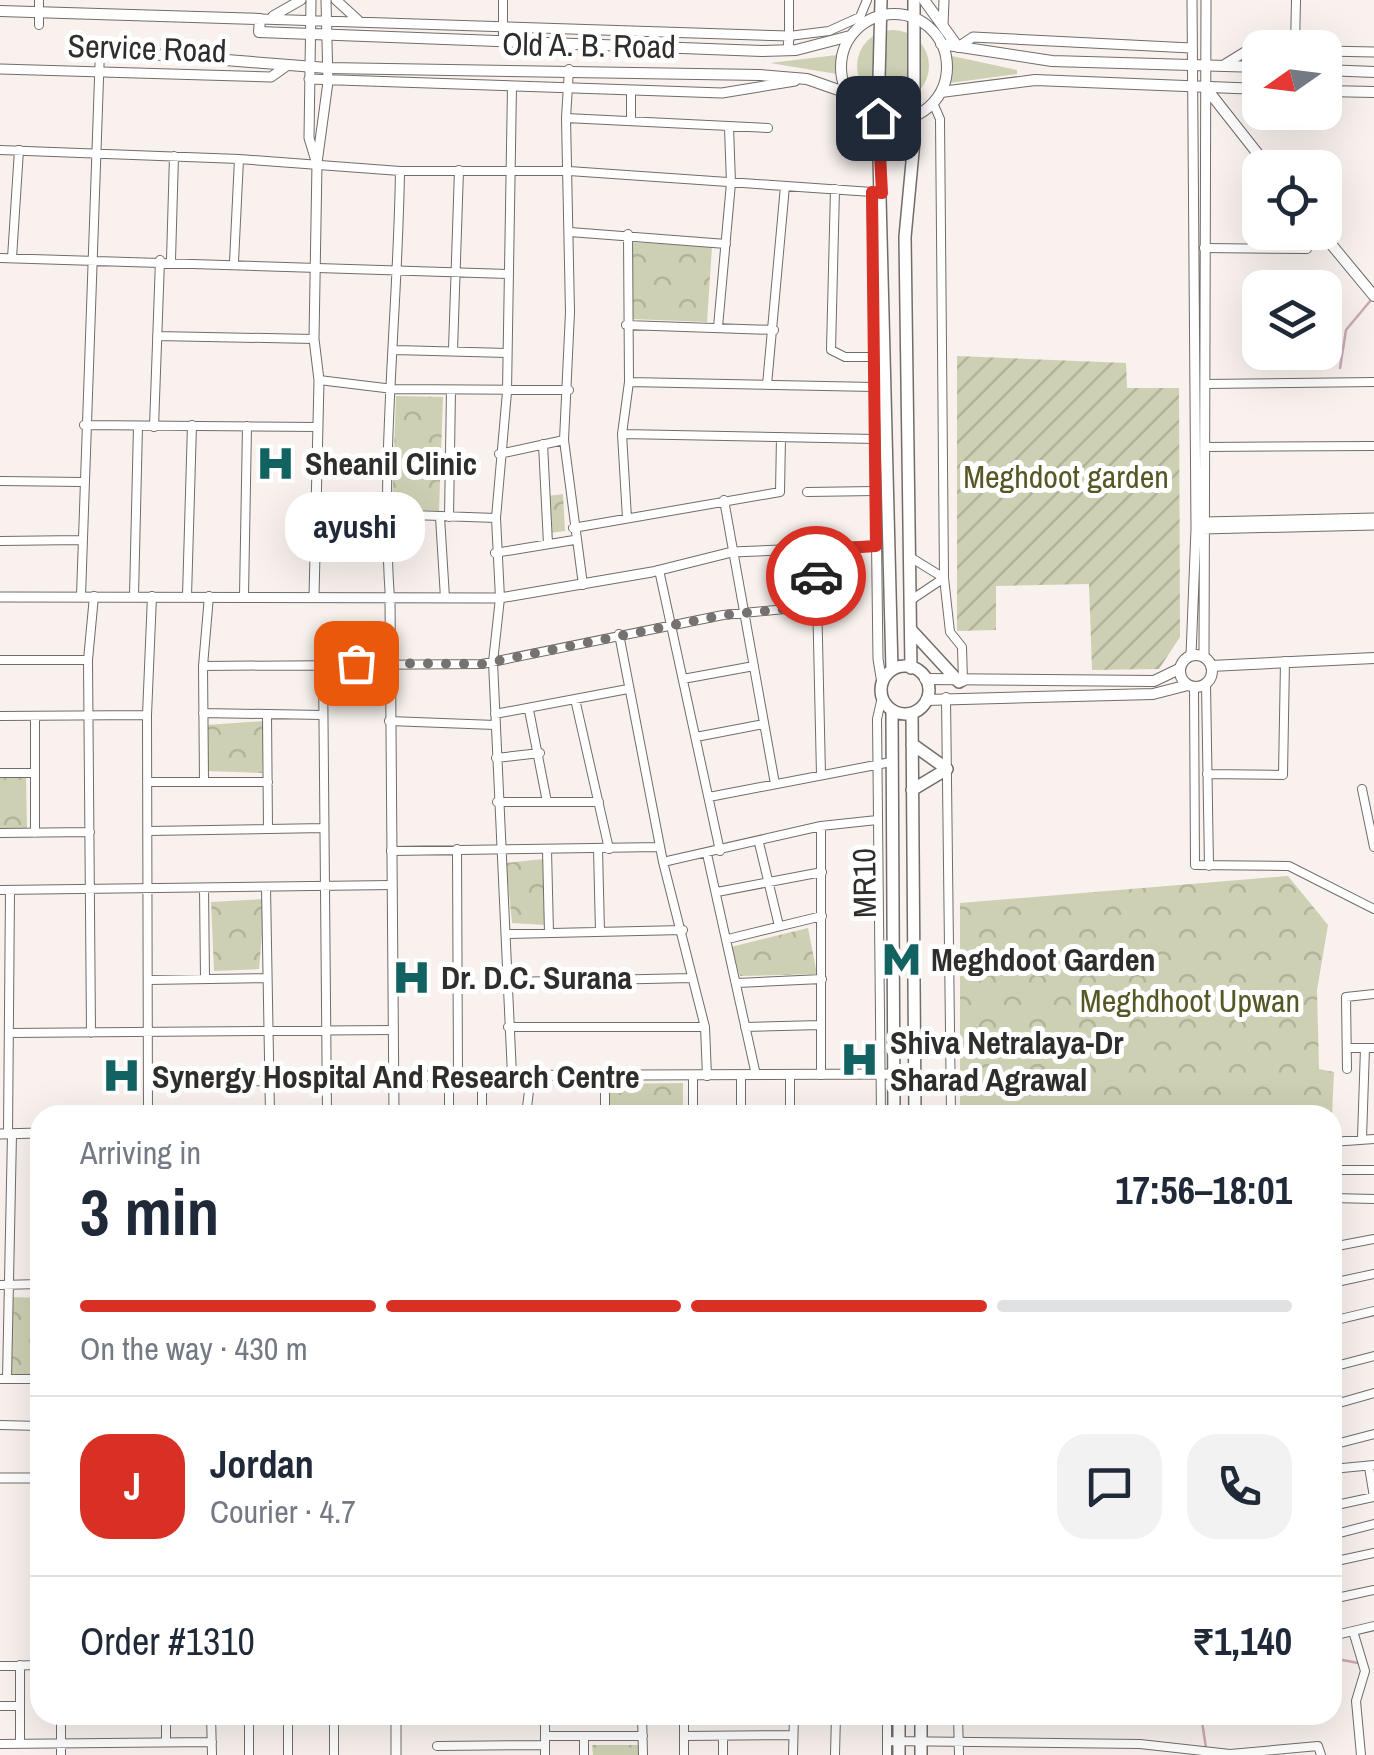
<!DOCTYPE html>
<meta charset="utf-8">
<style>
body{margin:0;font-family:"Archivo Narrow",sans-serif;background:#f2f2f3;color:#1f2937;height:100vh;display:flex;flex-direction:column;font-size:38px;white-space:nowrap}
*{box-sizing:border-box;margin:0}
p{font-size:32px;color:#747a83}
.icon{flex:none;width:55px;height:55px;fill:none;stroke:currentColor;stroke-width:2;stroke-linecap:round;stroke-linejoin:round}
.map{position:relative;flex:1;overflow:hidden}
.side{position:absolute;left:30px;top:1105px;width:1312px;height:620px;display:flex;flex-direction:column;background:#fff;border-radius:30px;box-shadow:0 10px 40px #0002}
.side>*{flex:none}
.needle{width:65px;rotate:256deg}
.tools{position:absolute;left:1242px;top:30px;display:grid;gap:20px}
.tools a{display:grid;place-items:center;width:100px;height:100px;border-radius:20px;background:#fff;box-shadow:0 10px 40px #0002;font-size:50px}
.pin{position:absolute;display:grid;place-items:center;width:85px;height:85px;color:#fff;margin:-42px;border-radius:20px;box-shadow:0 5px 15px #0006}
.courier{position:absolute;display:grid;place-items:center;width:100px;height:100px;margin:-50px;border:8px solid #d93025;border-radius:50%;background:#fff;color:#222;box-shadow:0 2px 12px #0007}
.bubble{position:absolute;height:70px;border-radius:30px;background:#fff;box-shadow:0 10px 40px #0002;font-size:32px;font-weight:700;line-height:70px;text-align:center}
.head em{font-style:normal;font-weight:700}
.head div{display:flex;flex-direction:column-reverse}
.head{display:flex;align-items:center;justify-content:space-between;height:170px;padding:0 50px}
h1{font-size:65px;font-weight:700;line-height:75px}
.bar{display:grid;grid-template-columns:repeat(4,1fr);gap:15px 10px;align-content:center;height:120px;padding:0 50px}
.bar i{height:12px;border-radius:8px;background:#e0e1e3}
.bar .active{background:#d93025}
.bar p{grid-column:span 4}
.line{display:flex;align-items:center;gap:25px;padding:0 50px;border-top:2px solid #e0e1e3}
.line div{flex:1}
.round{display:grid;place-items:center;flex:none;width:105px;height:105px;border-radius:30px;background:#f2f2f3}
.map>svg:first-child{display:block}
.grass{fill:#ced0b3}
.park{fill:url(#park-crowns)}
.garden{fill:url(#garden-furrows)}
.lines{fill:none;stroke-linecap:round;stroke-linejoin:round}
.stream{stroke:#cbaab4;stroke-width:2.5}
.minor-casing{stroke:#726d69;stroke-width:10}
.tertiary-casing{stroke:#726d69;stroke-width:11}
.secondary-casing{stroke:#726d69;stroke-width:12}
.primary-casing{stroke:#726d69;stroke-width:14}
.minor{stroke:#fff;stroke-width:8}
.tertiary{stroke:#fff;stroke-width:9}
.secondary{stroke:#fff;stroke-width:10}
.primary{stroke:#fff;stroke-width:11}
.done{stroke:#767270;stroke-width:10;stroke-dasharray:0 18}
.route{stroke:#d93025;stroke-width:12}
.labels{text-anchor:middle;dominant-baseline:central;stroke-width:10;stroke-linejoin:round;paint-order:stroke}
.street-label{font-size:32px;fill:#302e2c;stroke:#fff}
.poi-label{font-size:32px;font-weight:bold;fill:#302e2c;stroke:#fff;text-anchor:start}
.park-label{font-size:32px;fill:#565725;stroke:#fff}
</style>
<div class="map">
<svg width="1374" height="1755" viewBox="0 0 1374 1755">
<defs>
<pattern id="park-crowns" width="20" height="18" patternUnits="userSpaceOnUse" patternTransform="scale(2.5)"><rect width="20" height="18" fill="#ced0b3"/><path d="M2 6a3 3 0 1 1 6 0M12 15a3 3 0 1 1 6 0" fill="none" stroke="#b1b39a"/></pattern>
<pattern id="garden-furrows" width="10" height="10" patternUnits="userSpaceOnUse" patternTransform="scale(2.5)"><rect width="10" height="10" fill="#ced0b3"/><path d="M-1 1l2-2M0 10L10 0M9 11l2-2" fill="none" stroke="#b1b39a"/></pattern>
</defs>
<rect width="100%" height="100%" fill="#f8f1ed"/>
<path class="grass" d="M857 66a36 36 0 1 1 72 0a36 36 0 1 1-72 0Z
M837,55V74L770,63Z
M952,56L1017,70V74L950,83Z"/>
<path class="park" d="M630,242L712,247L707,322L631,319Z
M396,396L443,397L439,511L392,509Z
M563,494L565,531L550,533L548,496Z
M265,721L262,773L206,771V725Z
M26,777L27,828H0V778Z
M543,859L546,925L512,923L506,863Z
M1288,876L1328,925L1317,990L1319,1069L1334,1072L1332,1115H960V903Z
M265,899L259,969L214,971L211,902Z
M808,928L817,974L740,976L731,947Z
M683,1083V1115H604L605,1084Z
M12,1297L40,1298V1374H11Z
M592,1745H638V1755H593Z"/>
<path class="garden" d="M957,356L1126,363L1127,388H1179L1180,637L1159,669L1092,670L1089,584L996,586V630L957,631Z"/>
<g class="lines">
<path class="stream" d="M1340,368L1346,330L1371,300
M1332,1658L1358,1663
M1201,1715L1206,1748"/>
<defs>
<path id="minor" d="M39,0V25
M503,0V39
M789,0V36L829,31L860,17L867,0
M1295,48L1296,0
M569,69L566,118L570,312L564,440L583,585
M512,86L507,392L496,518L500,598L493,662L512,1075
M933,103L940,119L944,578L950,632L962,647L963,682
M566,118L768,128
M631,121V90
M0,150L239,159L400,171H569L872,192
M835,189L831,350L845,357H874
M570,232L726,244
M1204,248L1307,249
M0,258L508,274
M12,258L19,150
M171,260L174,156
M234,262L239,159
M626,325L774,330
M718,327L731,183L729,127
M157,336L314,339
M395,350L507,353
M453,350L459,170
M319,380L393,389L569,390
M629,382L874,387
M1205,384L1374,382
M767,385L785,186
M84,425L318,427
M154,427L160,260
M622,434L875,439
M543,444L548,544
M1205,447L1374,446
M499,454L564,440
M0,481L82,482
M807,492L875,491
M724,500L775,784
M384,514L496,518
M440,517L445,598
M449,517L451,390
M627,518L622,434L629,382L628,234
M573,528L780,492L781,437
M0,541L81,540
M816,550L821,775
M495,553L574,540
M910,557L944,578L911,600
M659,570L720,851
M81,596L100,50
M134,596L138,426
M187,596L192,425
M244,596L247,426
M390,599C380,457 398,314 400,171
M619,634L663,862L705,1027L707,1076
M0,660H88
M323,664L327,1115
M203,666L482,664L723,615L816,606
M683,679L754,666
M1206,684L1209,866
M1194,687L1195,865L1289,866L1374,909
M946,697L951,1115
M575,699L609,849
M529,710L547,802
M203,713L323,715
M267,714L268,829
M495,714L628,689
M0,716L147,715
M389,721L495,725
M696,737L764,724
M496,758L540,753
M0,773H35
M1207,774L1283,775L1285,661
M147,782H268
M204,782L203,666L209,596
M1362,789L1374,847
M709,797L891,762
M497,802H599
M148,831L324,828
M0,833L90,832
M35,833V716
M759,843L779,926
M457,849L458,1076
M598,849L600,932
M547,850L549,933
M391,851L660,847
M707,854L756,1075
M663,862L821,826L877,820
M266,887L270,1115
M204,888L205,979
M0,890L392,885
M717,892L822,872
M507,934L683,930
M728,939L822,916
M148,980L267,978
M508,982L692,978
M737,983L822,979
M508,1027H705
M745,1027L821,1025
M9,1033L393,1030
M91,1033L88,660L94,596
M1348,1048H1374
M1347,1069L1346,997L1374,994
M790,1075V1115
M821,1075V826
M449,1076V1115
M741,1076V1115
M693,1077V1115
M148,1083L269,1081
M148,1115L147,715L152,596
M482,1115V1075
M526,1115L531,1075
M605,1115V1078
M881,1115L877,719L882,697
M8,1134L10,890
M1362,1138L1365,1048
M1332,1142L1374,1139
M1332,1170H1374
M1332,1198L1374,1199
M1332,1247L1374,1239
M1332,1283L1374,1274
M0,1285L40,1284
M1332,1321L1374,1311
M1332,1367L1374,1356
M0,1379H40
M7,1379L12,1134
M1332,1405L1374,1393
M0,1425L40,1426
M1332,1445L1374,1434
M1332,1469L1374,1465
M1332,1506L1374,1497L1369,1467
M1332,1535L1374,1524
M1332,1562L1374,1553
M1332,1599L1374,1590
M1353,1631L1365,1671L1356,1701L1361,1755
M1332,1636L1374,1626
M0,1666L40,1665
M0,1706H19
M61,1715V1755
M166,1715V1741
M211,1715L212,1755
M334,1715V1755
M545,1715V1755
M642,1715L643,1755
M887,1715V1755
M958,1715L959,1755
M211,1716L288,1715V1755
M249,1716V1755
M545,1736H643
M684,1736L793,1735
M723,1736V1755
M887,1741L1140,1744L1230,1754L1318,1746L1321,1755
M20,1743V1665
M0,1744L212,1742
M437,1746L545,1745
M584,1755V1736
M684,1755V1715
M793,1755L794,1715
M835,1755L836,1715"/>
<path id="tertiary" d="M311,0L309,138L316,161
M336,0L359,21
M273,16L301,0
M260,19L789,36L788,50
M943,25L944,0
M958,47L973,37L1191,48
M1325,51L1374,52
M1222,66L1248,50H1260
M0,69L271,77L288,65
M309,79L722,93L795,81
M1203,522L1374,518
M1202,529L1374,525
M0,597L500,598L652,572L732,552L876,546
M314,597L319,380L314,339L317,163L328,82L326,0
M390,599L394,1115
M1191,655L1196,529L1192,0
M1204,656L1206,0
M882,683L878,659L872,192L882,193
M394,1076L915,1074
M0,1134L40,1133
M0,1478H40
M396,1715V1755"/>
<path id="secondary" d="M924,0L958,47
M0,11L260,19L259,32L762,51L796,50L850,36
M841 67a53 53 0 1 1 106 0a53 53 0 1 1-106 0Z
M941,44L1052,61L1260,67
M100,50L327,68L760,75L807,79L847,93
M1325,70L1374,72
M1206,88L1269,168
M1325,91L1374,92
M941,92L1035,80L1260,89
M1321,232L1374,296
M1180 671a16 16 0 1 1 32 0a16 16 0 1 1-32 0Z
M1211,666L1374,658
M925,679L1154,681L1179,669
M926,700L1153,694L1188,685"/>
<path id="primary" d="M881,0L878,118L892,670
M912,631L959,682
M881 690a24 24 0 1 1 48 0a24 24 0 1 1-48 0Z
M911,668L905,237L914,141V0
M892,710L894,1115
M912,713L915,1115
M912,744L947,769L912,790
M899,1715V1755
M921,1715V1755"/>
</defs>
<use href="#minor" class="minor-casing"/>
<use href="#tertiary" class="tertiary-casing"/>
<use href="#secondary" class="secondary-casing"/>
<use href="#primary" class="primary-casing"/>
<use href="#minor" class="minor"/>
<use href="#tertiary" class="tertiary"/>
<use href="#secondary" class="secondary"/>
<use href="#primary" class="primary"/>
</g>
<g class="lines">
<path class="done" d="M356,663L482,664L723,615L816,606V576"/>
<path class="route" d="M816,576V550L876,546L872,192L882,193L878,118"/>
</g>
<defs>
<symbol id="hospital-bare" viewBox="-9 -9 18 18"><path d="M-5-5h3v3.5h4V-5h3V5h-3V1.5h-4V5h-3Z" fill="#116261" stroke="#fff" stroke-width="2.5" paint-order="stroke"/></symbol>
<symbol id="metro-bare" viewBox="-9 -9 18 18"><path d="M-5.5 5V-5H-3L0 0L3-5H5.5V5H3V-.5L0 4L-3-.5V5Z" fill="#116261" stroke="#fff" stroke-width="2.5" paint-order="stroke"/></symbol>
</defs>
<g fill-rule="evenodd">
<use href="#hospital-bare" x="248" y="436" width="55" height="55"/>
<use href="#metro-bare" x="874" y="932" width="55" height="55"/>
<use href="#hospital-bare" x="384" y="950" width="55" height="55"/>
<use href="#hospital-bare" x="832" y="1032" width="55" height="55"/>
<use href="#hospital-bare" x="94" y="1048" width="55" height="55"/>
</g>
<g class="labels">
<g class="street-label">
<text transform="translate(589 45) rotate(1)">Old A. B. Road</text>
<text transform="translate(147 48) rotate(2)">Service Road</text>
<text transform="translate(864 883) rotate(-91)">MR10</text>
</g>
<g class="poi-label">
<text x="305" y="463">Sheanil Clinic</text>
<text x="931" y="959">Meghdoot Garden</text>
<text x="441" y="977">Dr. D.C. Surana</text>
<text x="890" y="1042">Shiva Netralaya-Dr<tspan x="890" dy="37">Sharad Agrawal</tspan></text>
<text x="152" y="1076">Synergy Hospital And Research Centre</text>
</g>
<g class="park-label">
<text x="1066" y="476">Meghdoot garden</text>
<text x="1190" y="1000">Meghdhoot Upwan</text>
</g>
</g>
</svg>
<div class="tools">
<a><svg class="needle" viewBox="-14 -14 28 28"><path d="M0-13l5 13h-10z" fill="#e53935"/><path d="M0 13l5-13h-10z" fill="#747a83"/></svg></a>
<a><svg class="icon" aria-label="locate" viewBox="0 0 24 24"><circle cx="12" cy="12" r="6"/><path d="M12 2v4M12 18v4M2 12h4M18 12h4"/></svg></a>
<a><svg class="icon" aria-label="layers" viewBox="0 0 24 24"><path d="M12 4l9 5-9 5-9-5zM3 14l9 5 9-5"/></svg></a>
</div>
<div class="pin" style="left:356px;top:663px;background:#ea580c"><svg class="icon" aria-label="bag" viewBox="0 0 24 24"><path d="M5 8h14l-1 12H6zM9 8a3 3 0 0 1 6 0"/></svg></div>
<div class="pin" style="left:878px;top:118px;background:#1f2937"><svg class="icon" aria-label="home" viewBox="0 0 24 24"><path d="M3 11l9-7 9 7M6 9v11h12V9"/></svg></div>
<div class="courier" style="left:816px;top:576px"><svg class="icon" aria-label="car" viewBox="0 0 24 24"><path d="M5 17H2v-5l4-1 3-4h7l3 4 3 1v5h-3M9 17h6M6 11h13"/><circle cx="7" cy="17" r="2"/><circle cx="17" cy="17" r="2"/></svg></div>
<div class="bubble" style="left:285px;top:492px;width:140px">ayushi</div>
<section class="side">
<div class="head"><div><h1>3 min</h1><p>Arriving in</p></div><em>17:56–18:01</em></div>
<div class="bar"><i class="active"></i><i class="active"></i><i class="active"></i><i></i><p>On the way · 430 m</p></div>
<div class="line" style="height:180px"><b class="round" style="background:#d93025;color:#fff">J</b><div><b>Jordan</b><p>Courier · 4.7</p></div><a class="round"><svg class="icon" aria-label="chat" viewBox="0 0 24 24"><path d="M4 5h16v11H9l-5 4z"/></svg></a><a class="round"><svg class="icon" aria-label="phone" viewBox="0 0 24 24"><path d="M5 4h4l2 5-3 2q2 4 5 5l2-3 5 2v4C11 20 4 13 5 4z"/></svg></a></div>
<div class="line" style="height:130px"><div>Order #1310</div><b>₹1,140</b></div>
</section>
</div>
